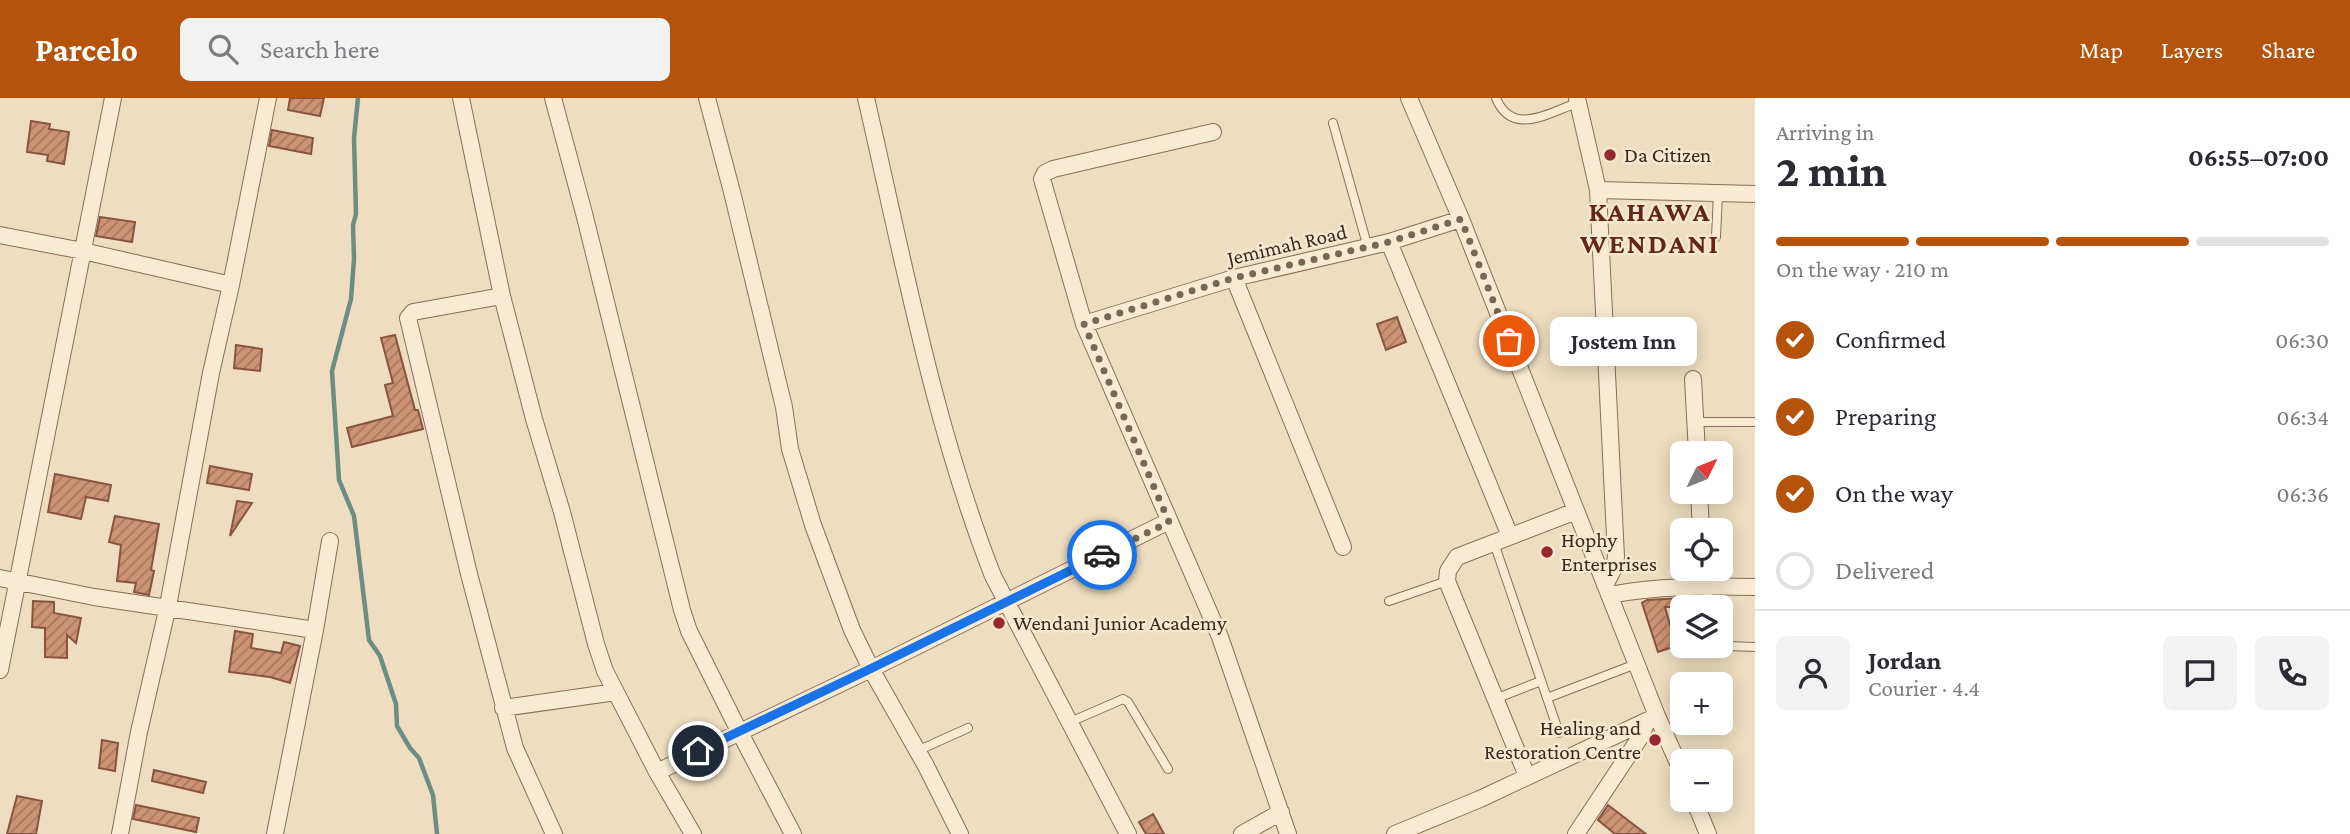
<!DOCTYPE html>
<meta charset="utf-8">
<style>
body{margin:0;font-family:"Crimson Pro",serif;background:#f2f2f3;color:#2b2b33;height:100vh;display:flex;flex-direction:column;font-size:26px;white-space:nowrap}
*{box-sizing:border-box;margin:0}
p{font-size:23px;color:#7c7c81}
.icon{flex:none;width:38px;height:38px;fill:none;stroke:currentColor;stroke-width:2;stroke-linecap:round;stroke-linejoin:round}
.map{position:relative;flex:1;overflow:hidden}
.panel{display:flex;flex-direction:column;background:#fff;width:595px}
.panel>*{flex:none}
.needle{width:46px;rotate:47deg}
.controls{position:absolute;left:1670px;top:343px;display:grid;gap:14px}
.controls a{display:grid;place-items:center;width:63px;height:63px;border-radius:10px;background:#fff;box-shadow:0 4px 18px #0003;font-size:35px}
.pin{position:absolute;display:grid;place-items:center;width:60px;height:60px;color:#fff;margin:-30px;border:4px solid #fff;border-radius:50%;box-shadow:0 2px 7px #0007}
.courier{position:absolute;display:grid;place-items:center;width:70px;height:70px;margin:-35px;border:5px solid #1a73e8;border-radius:50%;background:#fff;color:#222;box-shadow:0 2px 9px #0007}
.bubble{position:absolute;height:49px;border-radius:10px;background:#fff;box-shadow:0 4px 18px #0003;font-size:23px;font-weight:700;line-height:49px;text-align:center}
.overview em{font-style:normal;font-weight:700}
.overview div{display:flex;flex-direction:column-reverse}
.overview{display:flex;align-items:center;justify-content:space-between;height:119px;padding:0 21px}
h1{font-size:46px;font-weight:700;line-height:52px}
.bar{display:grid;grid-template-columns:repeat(4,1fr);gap:10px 7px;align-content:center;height:84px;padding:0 21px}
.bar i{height:9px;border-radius:5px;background:#e1e1e2}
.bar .on{background:#b45309}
.bar p{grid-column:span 4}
.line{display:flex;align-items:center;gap:18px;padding:0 21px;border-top:2px solid #e1e1e2}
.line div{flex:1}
.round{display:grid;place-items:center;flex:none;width:74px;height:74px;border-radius:10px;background:#f2f2f3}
ol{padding:0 21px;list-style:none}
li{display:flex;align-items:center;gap:21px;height:77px}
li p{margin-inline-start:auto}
li .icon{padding:7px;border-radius:50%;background:#b45309;color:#fff;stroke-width:4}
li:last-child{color:#7c7c81}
li i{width:38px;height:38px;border:4px solid #e1e1e2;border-radius:50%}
header{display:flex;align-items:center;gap:42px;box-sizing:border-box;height:98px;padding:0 35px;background:#b45309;color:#fff}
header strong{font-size:33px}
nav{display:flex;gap:38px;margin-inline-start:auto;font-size:24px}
.search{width:490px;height:63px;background:#f2f2f3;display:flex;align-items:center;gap:18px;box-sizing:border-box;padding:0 24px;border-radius:10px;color:#7c7c81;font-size:26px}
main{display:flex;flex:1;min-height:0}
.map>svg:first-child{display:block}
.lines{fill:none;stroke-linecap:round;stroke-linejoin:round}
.stream{stroke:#6a8e82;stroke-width:4.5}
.building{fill:url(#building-hatch);stroke:#87553e;stroke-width:2}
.service-casing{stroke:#876e58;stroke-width:10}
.minor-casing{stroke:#876e58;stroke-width:18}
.service{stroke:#f9ebd3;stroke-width:8}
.minor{stroke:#f9ebd3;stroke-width:16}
.done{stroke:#776756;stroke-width:7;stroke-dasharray:0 12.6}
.route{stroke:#1a73e8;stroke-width:9}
.poi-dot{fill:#972731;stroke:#f6e8d0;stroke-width:2.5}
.labels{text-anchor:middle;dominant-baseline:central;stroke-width:5;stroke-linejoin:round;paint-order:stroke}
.poi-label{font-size:21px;fill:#37271d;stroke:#f6e8d0;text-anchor:start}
.street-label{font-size:21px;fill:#37271d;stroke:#f6e8d0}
.district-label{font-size:28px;font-weight:bold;letter-spacing:2px;fill:#64251b;stroke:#f6e8d0}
</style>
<header>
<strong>Parcelo</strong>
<div class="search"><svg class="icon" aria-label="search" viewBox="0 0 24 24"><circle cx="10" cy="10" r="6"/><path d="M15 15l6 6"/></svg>Search here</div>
<nav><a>Map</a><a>Layers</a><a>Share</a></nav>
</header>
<main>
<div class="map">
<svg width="1755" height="736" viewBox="0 0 1755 736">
<defs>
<pattern id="building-hatch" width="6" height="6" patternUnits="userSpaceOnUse" patternTransform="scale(1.75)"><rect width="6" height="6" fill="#cd9375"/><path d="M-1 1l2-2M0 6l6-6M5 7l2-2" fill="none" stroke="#a7785f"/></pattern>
</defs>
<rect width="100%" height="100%" fill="#eeddc0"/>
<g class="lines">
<path class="stream" d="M358,0L354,40L356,116L353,127L354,161L351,201L332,273L339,382L354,418L369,542L380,558L396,606L397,628L410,650L419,660L433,697L437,736"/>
</g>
<path class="building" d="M290,0H324L320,18L288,12Z
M31,23L50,26L49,31L69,34L64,66L47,63L48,57L27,54Z
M272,32L313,40L311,56L269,48Z
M100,119L135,124L132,144L96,138Z
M1397,219L1406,244L1386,252L1377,226Z
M395,237L415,312H418L423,331L352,349L347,330L393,318L385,287L393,285L381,240Z
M236,247L262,251L260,273L234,270Z
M210,368L252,376L249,392L207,385Z
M55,376L111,387L108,403L86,399L81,421L48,414Z
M237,403L252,405L230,438Z
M115,418L159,426L151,472L154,473L149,497L134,494L136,485L117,483L121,447L109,444Z
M1701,499V509H1665L1676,548L1658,554L1642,505L1647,502Z
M33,503L54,504V515L81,520L76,545L67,537V560L45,559V530L32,529Z
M235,533L253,536L251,550L281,555L284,544L300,548L290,585L270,579L229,574Z
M102,642L118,645L115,673L99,670Z
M154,672L206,684L203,695L152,683Z
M17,698L42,703L36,736H7Z
M136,707L199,720L196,734L133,721Z
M1608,707L1646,736H1615L1598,722Z
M1153,716L1164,736H1146L1139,724Z"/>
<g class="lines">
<defs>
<path id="service" d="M1496,0C1512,39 1548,15 1577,5
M1333,25L1368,150
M1716,139L1718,95
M1695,324H1755
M1494,445L1559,635
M1389,503L1447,483
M1708,509V488
M1720,543L1728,548L1755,549
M1547,600L1636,566
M1495,601L1541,583
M1070,624L1123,601L1128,604L1168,671
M917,653L968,630"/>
<path id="minor" d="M461,0L502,198L534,321L562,414L596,546L605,573L657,674L693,736
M553,0L585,119L682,512L689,533L739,633L793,736
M707,0L732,94L784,309L790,351L813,427L852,532L871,571L926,668L960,736
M866,0C903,160 933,325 993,478L1128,736
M1409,0L1461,121L1657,618L1682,674
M1577,0L1598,92L1616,459L1614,470L1605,487
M1213,34L1053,71L1045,75L1042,81L1084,226L1220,539L1288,736
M1598,92L1755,96
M0,137L83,153L231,187
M1389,144L1510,438
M1234,180L1343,449
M502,198L413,214L408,220L469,476L515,650L554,736
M1084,226L1234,180L1389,144L1461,121
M1693,281L1697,355
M1699,394L1701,432
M0,480L94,499L315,532
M1609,497C1657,488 1706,488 1755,489
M0,572L113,0
M503,610L616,594
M657,674L871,571L1169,423
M1527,678L1447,483L1448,473L1457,459L1576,413
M1694,702L1708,736
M120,736L139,634L168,508L211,275L231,187L268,0
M275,736L315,532L330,443
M1242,736L1281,714
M1395,736L1480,701L1657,618
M1576,736L1641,638L1647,623"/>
</defs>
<use href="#service" class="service-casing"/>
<use href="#minor" class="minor-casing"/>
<use href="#service" class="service"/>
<use href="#minor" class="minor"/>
</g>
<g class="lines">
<path class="done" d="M1102,457L1169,424L1084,226L1234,180L1389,144L1461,121L1509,243"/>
<path class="route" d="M698,653L870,571L1102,457"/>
</g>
<g class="poi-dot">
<circle cx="1610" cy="57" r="7"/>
<circle cx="1547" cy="454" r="7"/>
<circle cx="999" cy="525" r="7"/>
<circle cx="1655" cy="642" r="7"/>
</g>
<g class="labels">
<g class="poi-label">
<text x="1624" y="57">Da Citizen</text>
<text x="1561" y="442">Hophy<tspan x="1561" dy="24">Enterprises</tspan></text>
<text x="1013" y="525">Wendani Junior Academy</text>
<text x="1641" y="630" text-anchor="end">Healing and<tspan x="1641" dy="24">Restoration Centre</tspan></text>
</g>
<g class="street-label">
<text transform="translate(1287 147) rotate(-13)">Jemimah Road</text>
</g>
<g class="district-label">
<text x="1650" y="113">KAHAWA<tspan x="1650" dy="32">WENDANI</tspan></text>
</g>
</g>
</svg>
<div class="controls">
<a><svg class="needle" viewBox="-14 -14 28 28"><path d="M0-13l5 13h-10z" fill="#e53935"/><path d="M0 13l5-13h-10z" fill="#7c7c81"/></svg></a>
<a><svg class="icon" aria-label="locate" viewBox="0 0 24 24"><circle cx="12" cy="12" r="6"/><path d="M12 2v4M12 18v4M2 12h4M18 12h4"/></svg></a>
<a><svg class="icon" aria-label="layers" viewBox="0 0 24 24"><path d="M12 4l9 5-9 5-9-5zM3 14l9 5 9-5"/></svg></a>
<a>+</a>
<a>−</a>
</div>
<div class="pin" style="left:1509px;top:243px;background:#ea580c"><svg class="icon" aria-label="bag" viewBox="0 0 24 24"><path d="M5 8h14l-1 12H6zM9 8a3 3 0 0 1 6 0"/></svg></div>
<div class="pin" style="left:698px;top:653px;background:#1f2937"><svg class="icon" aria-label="home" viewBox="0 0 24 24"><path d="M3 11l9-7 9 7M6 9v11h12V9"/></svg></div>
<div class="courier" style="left:1102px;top:457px"><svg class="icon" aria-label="car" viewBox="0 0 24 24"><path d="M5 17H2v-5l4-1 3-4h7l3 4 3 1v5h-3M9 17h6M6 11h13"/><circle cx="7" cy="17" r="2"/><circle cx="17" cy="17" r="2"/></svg></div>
<div class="bubble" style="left:1550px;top:219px;width:147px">Jostem Inn</div>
</div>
<section class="panel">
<div class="overview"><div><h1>2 min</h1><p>Arriving in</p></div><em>06:55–07:00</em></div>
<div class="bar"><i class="on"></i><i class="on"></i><i class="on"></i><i></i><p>On the way · 210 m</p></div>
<ol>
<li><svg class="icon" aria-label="check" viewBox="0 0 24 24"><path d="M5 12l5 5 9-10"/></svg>Confirmed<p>06:30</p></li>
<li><svg class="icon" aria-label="check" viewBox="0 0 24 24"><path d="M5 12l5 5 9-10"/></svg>Preparing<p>06:34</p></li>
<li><svg class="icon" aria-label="check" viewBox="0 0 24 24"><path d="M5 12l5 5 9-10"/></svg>On the way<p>06:36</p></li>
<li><i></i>Delivered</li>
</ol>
<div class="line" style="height:126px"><a class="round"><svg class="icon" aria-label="person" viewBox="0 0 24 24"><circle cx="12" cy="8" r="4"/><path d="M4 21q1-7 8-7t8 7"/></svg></a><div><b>Jordan</b><p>Courier · 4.4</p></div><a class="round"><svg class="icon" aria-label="chat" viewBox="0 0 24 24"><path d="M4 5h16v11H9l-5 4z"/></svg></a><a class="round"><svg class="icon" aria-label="phone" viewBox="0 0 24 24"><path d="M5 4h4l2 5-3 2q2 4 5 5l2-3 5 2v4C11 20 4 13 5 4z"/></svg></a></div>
</section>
</main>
